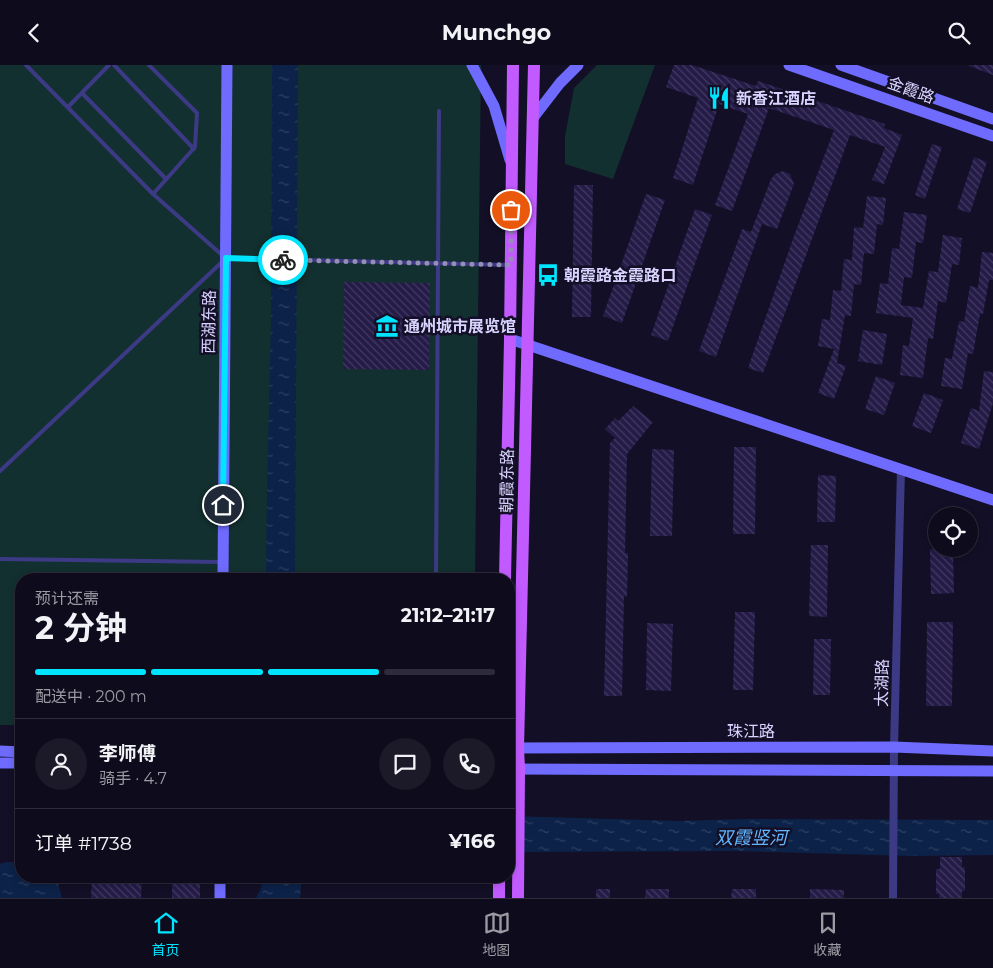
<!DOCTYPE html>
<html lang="zh">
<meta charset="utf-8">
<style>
body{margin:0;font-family:Montserrat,"Noto Sans SC",sans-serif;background:#1c1929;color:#f1f3f6;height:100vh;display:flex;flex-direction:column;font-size:19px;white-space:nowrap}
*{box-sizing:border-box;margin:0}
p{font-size:16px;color:#9b9ba3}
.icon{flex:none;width:28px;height:28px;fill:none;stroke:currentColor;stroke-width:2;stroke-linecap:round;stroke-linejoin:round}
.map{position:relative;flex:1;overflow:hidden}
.drawer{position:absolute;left:15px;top:508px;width:500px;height:310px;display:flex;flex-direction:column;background:#0e0b1c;border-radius:20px;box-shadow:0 2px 8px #0003,0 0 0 1px #2e2b3b}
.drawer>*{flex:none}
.tools{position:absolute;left:928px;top:442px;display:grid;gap:10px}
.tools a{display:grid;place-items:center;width:50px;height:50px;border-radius:50%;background:#0e0b1c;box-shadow:0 2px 8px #0003,0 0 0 1px #2e2b3b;font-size:25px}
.pin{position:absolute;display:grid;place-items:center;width:42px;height:42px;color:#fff;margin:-21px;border:2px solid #fff;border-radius:50%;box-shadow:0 1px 5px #0007}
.courier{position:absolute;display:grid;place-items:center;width:50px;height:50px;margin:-25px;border:4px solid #00e5ff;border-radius:50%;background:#fff;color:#222;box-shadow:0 1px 6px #0007}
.overview em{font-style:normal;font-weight:700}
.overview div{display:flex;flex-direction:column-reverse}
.overview{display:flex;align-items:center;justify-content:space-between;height:85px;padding:0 20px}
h1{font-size:32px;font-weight:700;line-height:38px}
.bar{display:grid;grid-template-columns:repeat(4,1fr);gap:8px 5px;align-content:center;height:60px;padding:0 20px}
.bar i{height:6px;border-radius:4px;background:#2e2b3b}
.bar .current{background:#00e5ff}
.bar p{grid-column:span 4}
.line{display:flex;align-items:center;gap:12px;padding:0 20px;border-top:1px solid #2e2b3b}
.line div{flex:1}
.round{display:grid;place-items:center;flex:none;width:52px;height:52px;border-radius:26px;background:#1c1929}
header{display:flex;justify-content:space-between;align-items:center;height:65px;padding:0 20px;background:#0e0b1c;font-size:22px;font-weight:700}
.tab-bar{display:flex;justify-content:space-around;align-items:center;height:70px;border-top:1px solid #2e2b3b;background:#0e0b1c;font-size:14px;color:#9b9ba3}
.tab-bar a{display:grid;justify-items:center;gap:2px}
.tab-bar .current{color:#00e5ff}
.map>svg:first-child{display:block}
.green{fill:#12302f}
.water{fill:url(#water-ripples)}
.building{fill:url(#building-back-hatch)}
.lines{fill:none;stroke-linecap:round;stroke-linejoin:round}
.lane{stroke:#3d3a85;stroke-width:4}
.street{stroke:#3d3a85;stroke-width:8}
.secondary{stroke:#6f6bff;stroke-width:11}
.primary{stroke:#c25bff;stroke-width:12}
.done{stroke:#948fb3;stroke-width:5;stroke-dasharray:0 9}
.route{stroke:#00e5ff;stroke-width:6}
.labels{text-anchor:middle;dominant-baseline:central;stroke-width:5;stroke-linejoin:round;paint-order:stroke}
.street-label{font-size:16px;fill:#d9d4ff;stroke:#130f26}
.poi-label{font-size:16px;font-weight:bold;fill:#d9d4ff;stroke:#130f26;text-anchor:start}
.water-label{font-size:18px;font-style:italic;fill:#62b6ff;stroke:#130f26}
</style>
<header><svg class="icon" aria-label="back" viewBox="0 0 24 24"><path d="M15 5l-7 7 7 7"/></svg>Munchgo<svg class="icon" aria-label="search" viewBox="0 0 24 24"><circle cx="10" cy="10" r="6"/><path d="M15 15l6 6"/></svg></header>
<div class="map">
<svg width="993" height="833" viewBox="0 0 993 833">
<defs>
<pattern id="water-ripples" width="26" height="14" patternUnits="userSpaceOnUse" patternTransform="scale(1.25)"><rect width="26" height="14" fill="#0c2248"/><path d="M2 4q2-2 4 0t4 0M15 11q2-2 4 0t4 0" fill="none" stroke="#2f4163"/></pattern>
<pattern id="building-back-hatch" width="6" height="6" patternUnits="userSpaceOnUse" patternTransform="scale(1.25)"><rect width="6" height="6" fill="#241b47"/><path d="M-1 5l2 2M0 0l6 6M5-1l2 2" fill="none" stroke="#433b63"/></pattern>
</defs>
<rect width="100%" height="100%" fill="#130f26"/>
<path class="green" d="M0,0H481L475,514H21V660H0Z
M597,0H655L613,114L565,99V71L574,23Z"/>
<path class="water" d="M272,0H298L295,514H266L267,424L271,254Z
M509,751L678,756L747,754L993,755V790L912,791L739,786L509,787Z
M7,797H21V811H51L58,818L62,833H0V799Z
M264,811H302L300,833H256L261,823Z"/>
<path class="building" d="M674,0H692L756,21L758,16L885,59L884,63L902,70L884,119L872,115L885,82L850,70L763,308L748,303L794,171L834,65L769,43L732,146L715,140L748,49L719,39L693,120L673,113L698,33L666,22Z
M969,0H993V10L969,1Z
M932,79L942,82L925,134L915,130Z
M974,92L987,97L970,148L957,144Z
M783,106L790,109L794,119L777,164L762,159L716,292L699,286L742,164L751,167L771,114L775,109Z
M574,120H593L591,252H572Z
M646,129L665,135L622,258L603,251Z
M867,131L886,133L883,160L877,159L874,189L864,188L861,220L854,219L851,251L845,250L837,298L846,301L834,334L818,328L834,284L818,281L822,254L830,255L833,225L841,226L844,194L852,195L854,162L863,163Z
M695,144L712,150L668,276L651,270Z
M904,147L927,150L923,178L916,177L912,213L904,212L901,240L923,243L929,206L938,207L943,170L962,173L959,200L952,199L946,238L938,236L933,274L928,273L923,313L900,310L903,280L909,281L913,253L876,248L880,218L888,219L892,183L899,184Z
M982,187L993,188V215H989L983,249H980L973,289L968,288L962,324L941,321L945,293L952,294L959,256L964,257L970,221L978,223Z
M344,217L430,218L429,305L343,304Z
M863,265L887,269L882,300L858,296Z
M984,306L993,307V338L979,384L961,378L971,343L979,346Z
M876,311L895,318L884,350L865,344Z
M924,328L943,335L931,368L912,361Z
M633,341L653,357L627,389L625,488H628L627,532L624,531L622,631H604L610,378L615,373L605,364L615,353L618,356Z
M734,382H756L755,469H733Z
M652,384L674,385L672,471H650Z
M818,410L836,411L835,457H817Z
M811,480H828L827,552L809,551Z
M930,484H953L954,528L931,529Z
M735,547H755L753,625H733Z
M927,557H953L952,641H926Z
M647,558L673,559L671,626L646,625Z
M814,574H831L830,630H813Z
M940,792H962V802H965V826H962V833H939V829H936V804H940Z
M92,811H142L141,833H91Z
M172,811H200V833H172Z
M596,824H610V833H596Z
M646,824H669V833H645Z
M732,824H756V833H731Z
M810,824L844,825V833H810Z"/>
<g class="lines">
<path class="lane" d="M26,0L153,129L222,190
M114,0L194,84
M149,0L197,48L195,82L153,129
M82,28L166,114
M68,42L109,0
M228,193L509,200
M0,406L223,196
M0,494L220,497
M436,514L439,46"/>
<path class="street" d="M893,833L894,682L901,404"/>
<path class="secondary" d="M472,0L494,41L510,95
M789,0L993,71
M841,0L993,54
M533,53L560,18L578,0
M510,274L993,435
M223,514L227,0
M509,683L894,682L993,686
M0,686L21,687
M0,698H21
M509,704L993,706
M220,833V811"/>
<path class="primary" d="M505,514L510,274L513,0
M499,833V811
M518,833L519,704L518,683L534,0"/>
</g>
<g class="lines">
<path class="done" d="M283,195L511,200V145"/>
<path class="route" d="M223,440L226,193L283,195"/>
</g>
<defs>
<symbol id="restaurant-bare" viewBox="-9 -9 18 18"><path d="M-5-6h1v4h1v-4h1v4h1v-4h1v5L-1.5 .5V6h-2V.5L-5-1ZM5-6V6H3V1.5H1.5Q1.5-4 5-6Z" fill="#00e5ff" stroke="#130f26" stroke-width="2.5" paint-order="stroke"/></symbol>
<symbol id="bus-bare" viewBox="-9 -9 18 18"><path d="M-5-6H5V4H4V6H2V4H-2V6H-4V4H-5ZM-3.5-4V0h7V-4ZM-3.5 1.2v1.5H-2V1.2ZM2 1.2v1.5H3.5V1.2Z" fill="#00e5ff" stroke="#130f26" stroke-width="2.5" paint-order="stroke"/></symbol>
<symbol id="museum-bare" viewBox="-9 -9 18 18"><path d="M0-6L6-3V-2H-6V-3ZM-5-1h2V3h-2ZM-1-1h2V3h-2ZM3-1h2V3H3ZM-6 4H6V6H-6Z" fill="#00e5ff" stroke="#130f26" stroke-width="2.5" paint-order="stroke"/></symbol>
</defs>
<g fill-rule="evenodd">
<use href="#restaurant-bare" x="703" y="17" width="32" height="32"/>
<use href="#bus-bare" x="532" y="194" width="32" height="32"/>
<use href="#museum-bare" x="371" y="245" width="32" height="32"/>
</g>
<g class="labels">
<g class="street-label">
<text transform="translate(911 25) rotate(20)">金霞路</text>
<text transform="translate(209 257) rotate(-89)">西湖东路</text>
<text transform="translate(507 416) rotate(-89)">朝霞东路</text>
<text transform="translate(882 618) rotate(-89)">太湖路</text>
<text x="751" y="666">珠江路</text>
</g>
<g class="poi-label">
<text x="736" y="33">新香江酒店</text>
<text x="564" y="210">朝霞路金霞路口</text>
<text x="404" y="261">通州城市展览馆</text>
</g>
<g class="water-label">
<text x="751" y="773">双霞竖河</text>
</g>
</g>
</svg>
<div class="tools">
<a><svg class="icon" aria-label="locate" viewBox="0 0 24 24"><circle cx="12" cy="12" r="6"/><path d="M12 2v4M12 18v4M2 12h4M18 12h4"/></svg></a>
</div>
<div class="pin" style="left:511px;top:145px;background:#ea580c"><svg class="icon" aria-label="bag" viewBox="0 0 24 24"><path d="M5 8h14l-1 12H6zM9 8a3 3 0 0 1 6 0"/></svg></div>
<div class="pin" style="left:223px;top:440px;background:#1f2937"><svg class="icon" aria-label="home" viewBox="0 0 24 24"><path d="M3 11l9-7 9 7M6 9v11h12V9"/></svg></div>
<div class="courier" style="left:283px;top:195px"><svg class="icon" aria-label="bike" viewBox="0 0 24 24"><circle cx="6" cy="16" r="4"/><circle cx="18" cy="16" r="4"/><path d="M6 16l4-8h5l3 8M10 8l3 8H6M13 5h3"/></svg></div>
<section class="drawer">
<div class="overview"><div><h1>2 分钟</h1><p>预计还需</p></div><em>21:12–21:17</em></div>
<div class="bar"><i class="current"></i><i class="current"></i><i class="current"></i><i></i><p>配送中 · 200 m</p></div>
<div class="line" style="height:90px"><a class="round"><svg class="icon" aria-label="person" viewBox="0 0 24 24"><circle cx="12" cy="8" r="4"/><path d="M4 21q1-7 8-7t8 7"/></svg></a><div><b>李师傅</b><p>骑手 · 4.7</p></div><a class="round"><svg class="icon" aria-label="chat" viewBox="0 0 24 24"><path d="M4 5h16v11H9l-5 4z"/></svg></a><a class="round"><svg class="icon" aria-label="phone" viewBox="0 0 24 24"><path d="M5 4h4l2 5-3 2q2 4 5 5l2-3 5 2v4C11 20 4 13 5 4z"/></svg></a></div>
<div class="line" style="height:65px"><div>订单 #1738</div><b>¥166</b></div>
</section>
</div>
<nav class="tab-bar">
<a class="current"><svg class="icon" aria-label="home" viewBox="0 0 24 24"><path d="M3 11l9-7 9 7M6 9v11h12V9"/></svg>首页</a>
<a><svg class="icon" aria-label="map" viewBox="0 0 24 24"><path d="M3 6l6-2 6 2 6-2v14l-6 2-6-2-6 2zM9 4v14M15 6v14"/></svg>地图</a>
<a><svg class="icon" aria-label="saved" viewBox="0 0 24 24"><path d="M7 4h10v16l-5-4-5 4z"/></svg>收藏</a>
</nav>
